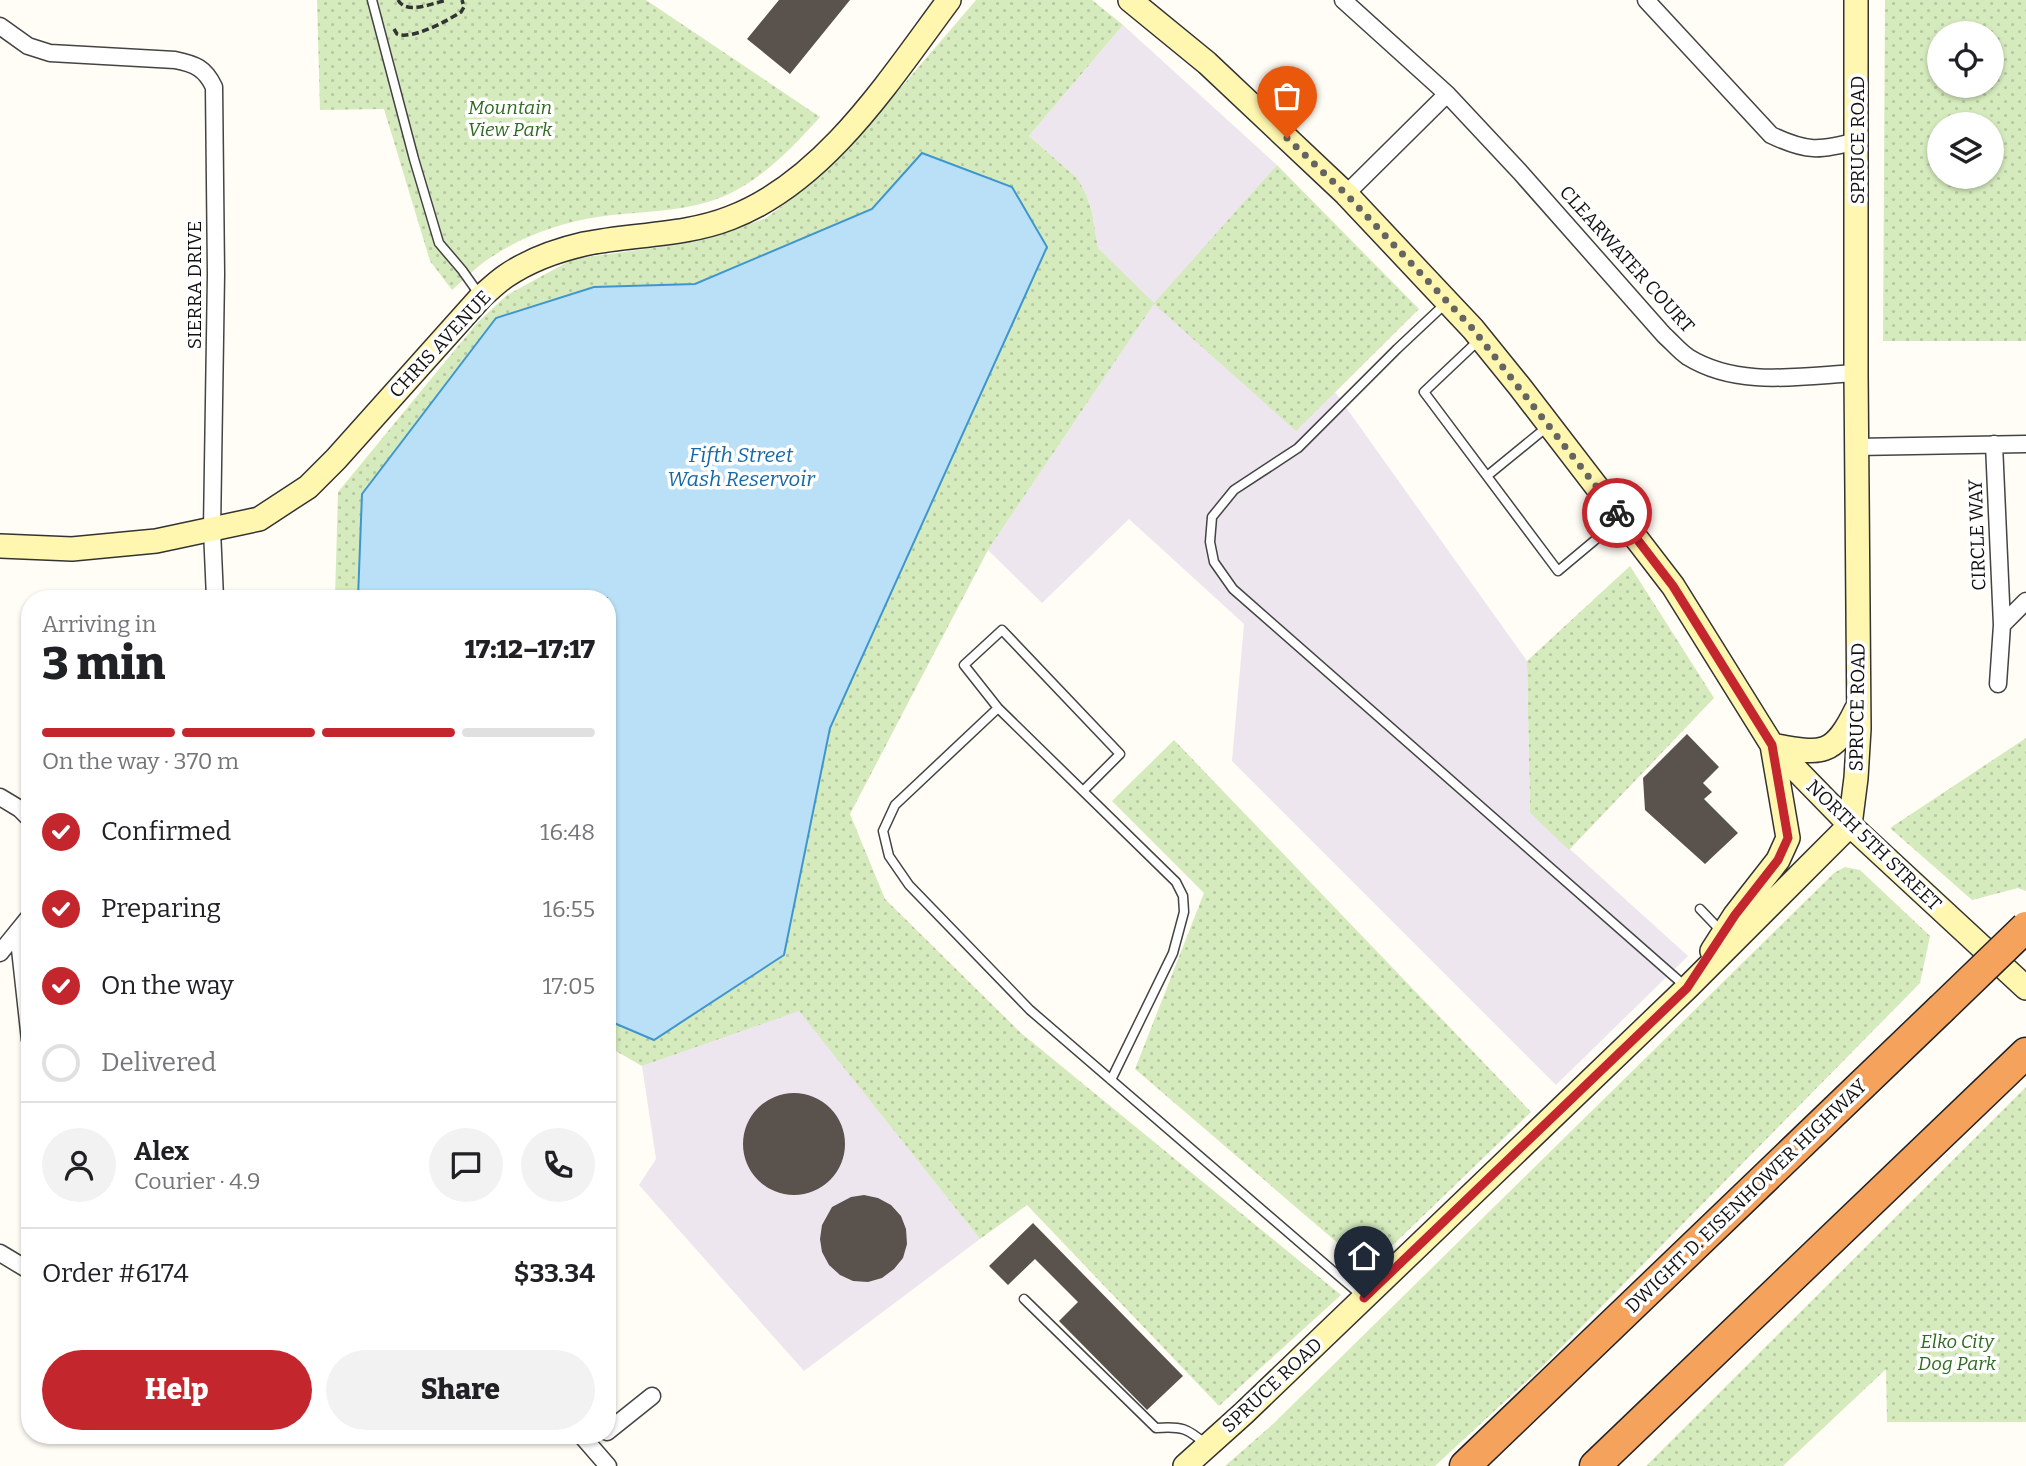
<!DOCTYPE html>
<meta charset="utf-8">
<style>
body{margin:0;font-family:Bitter,serif;background:#f2f2f2;color:#202124;height:100vh;display:flex;flex-direction:column;font-size:26px;white-space:nowrap}
*{box-sizing:border-box;margin:0}
p{font-size:23px;color:#757577}
.icon{flex:none;width:38px;height:38px;fill:none;stroke:currentColor;stroke-width:2;stroke-linecap:round;stroke-linejoin:round}
.map{position:relative;flex:1;overflow:hidden}
.sheet{position:absolute;left:21px;top:590px;width:595px;height:854px;display:flex;flex-direction:column;background:#fff;border-radius:28px;box-shadow:0 2px 5px #0004}
.sheet>*{flex:none}
.fabs{position:absolute;left:1927px;top:21px;display:grid;gap:14px}
.fabs a{display:grid;place-items:center;width:77px;height:77px;border-radius:50%;background:#fff;box-shadow:0 2px 5px #0004;font-size:35px}
.pin{position:absolute;display:grid;place-items:center;width:60px;height:60px;color:#fff;margin:-72px -30px;border-radius:50% 50% 50% 0;rotate:-45deg;box-shadow:0 0 7px #0007}
.pin .icon{rotate:45deg}
.courier{position:absolute;display:grid;place-items:center;width:70px;height:70px;margin:-35px;border:5px solid #c4262e;border-radius:50%;background:#fff;color:#222;box-shadow:0 2px 9px #0007}
.head em{font-style:normal;font-weight:800}
.head div{display:flex;flex-direction:column-reverse}
.head{display:flex;align-items:center;justify-content:space-between;height:119px;padding:0 21px}
h1{font-size:46px;font-weight:800;line-height:52px}
.bar{display:grid;grid-template-columns:repeat(4,1fr);gap:10px 7px;align-content:center;height:84px;padding:0 21px}
.bar i{height:9px;border-radius:5px;background:#e0e0e0}
.bar .on{background:#c4262e}
.bar p{grid-column:span 4}
.line{display:flex;align-items:center;gap:18px;padding:0 21px;border-top:2px solid #e0e0e0}
.line div{flex:1}
.round{display:grid;place-items:center;flex:none;width:74px;height:74px;border-radius:37px;background:#f2f2f2}
ol{padding:0 21px;list-style:none}
li{display:flex;align-items:center;gap:21px;height:77px}
li p{margin-inline-start:auto}
li .icon{padding:7px;border-radius:50%;background:#c4262e;color:#fff;stroke-width:4}
li:last-child{color:#757577}
li i{width:38px;height:38px;border:4px solid #e0e0e0;border-radius:50%}
.button{display:flex;gap:14px;margin-top:auto;padding:14px 21px}
.button a{flex:1;height:80px;border-radius:42px;background:#c4262e;color:#fff;font-size:28px;font-weight:800;line-height:80px;text-align:center}
.button a+a{background:#f2f2f2;color:#202124}
.map>svg:first-child{display:block}
.industrial{fill:#eee6ef}
.grass{fill:url(#grass-dots);fill-rule:evenodd}
.water{fill:#b9e0f7;stroke:#3f96cf;stroke-width:2}
.building{fill:#5a524d}
.lines{fill:none;stroke-linecap:round;stroke-linejoin:round}
.lane-casing{stroke:#444;stroke-width:11}
.street-casing{stroke:#444;stroke-width:19}
.secondary-casing{stroke:#333;stroke-width:26}
.highway-casing{stroke:#222;stroke-width:33}
.path{stroke:#333;stroke-width:3.5;stroke-dasharray:7 3.5;stroke-linecap:butt}
.lane{stroke:#fff;stroke-width:8}
.street{stroke:#fff;stroke-width:16}
.secondary{stroke:#fff6b0;stroke-width:23}
.highway{stroke:#f5a25d;stroke-width:30}
.highway-bridge-casing{stroke:#222;stroke-width:33;stroke-linecap:butt}
.highway-bridge{stroke:#f5a25d;stroke-width:30}
.done{stroke:#646461;stroke-width:7;stroke-dasharray:0 12.6}
.route{stroke:#c4262e;stroke-width:9}
.labels{text-anchor:middle;dominant-baseline:central;stroke-width:7;stroke-linejoin:round;paint-order:stroke}
.park-label{font-size:19px;font-style:italic;fill:#2f6b1f;stroke:#fff}
.street-label{font-size:19px;fill:#111;stroke:#fff}
.water-label{font-size:21px;font-style:italic;fill:#1768a6;stroke:#fff}
</style>
<div class="map">
<svg width="2026" height="1466" viewBox="0 0 2026 1466">
<defs>
<pattern id="grass-dots" width="8" height="8" patternUnits="userSpaceOnUse" patternTransform="scale(1.75)"><rect width="8" height="8" fill="#d5ebbd"/><path d="M2 2h.1M6 6h.1" fill="none" stroke="#b6c8a1" stroke-width="1.8" stroke-linecap="round"/></pattern>
</defs>
<rect width="100%" height="100%" fill="#fffdf5"/>
<path class="industrial" d="M1123,25L1277,165L1155,303L1296,430L1335,392L1527,661L1530,813L1688,956L1556,1085L1232,761L1244,624L1129,519L1042,603L988,550L1154,304L1098,248L1092,212L1086,194L1077,178L1029,136Z
M799,1010L980,1239L804,1371L639,1185L656,1159L642,1066Z"/>
<path class="grass" d="M317,0H646L820,117C792,148 762,180 722,197C683,213 638,211 597,217C560,223 523,236 493,256C478,265 465,279 452,290L430,261L384,109L320,110Z
M976,0H1092L1123,25L1029,136L1077,178L1086,194L1092,212L1098,248L1154,303L1277,165L1419,309L1296,431L1154,304L988,550L850,814L885,899L1021,1033L1341,1295L1219,1406L1027,1205L980,1239L799,1011L642,1066L607,1046V598H335L338,492L477,323L507,295L573,259L682,244L724,233L766,218L808,187L863,132Z
M1885,0H2026V341H1883ZM1939,33H1992V86H1939ZM1939,124H1992V177H1939Z
M1630,566L1714,698L1569,850L1530,813L1527,661Z
M2026,738V891L2018,888L1972,900L1890,828Z
M1174,740L1531,1112L1368,1269L1135,1069L1204,893L1112,801Z
M1845,867L1860,870L1930,936L1920,983L1542,1367L1435,1466H1225L1272,1425L1834,873Z
M2026,1087V1422H1887L1886,1369L1783,1466H1646Z"/>
<path class="water" d="M922,153L1012,187L1047,247L830,728L784,955L654,1040L607,1020V598H358L362,494L496,318L594,287L695,284L872,209Z"/>
<path class="building" d="M779,0H850L790,74L747,39Z
M1687,734L1719,767L1703,783L1712,792L1704,799L1738,833L1705,864L1645,810L1643,778Z
M743 1144a51 51 0 1 1 102 0a51 51 0 1 1-102 0Z
M864,1195L878,1198L891,1205L901,1216L906,1229L907,1244L903,1258L894,1269L882,1278L868,1282L853,1281L840,1275L829,1265L822,1252L820,1239L822,1225L832,1207L851,1197Z
M1033,1223L1183,1376L1147,1410L1059,1321L1078,1302L1035,1259L1008,1285L989,1266Z"/>
<g class="lines">
<defs>
<path id="lane" d="M372,0L414,159L439,243L462,270L479,294
M1446,303L1397,349L1298,448L1234,490L1212,517L1210,542L1214,562L1233,589L1685,986
M1480,339L1424,392L1558,571L1619,520
M1487,476L1547,427
M998,708L964,665L1002,630L1120,754L1083,791
M1700,909L1722,932
M1111,1080L1173,953L1184,912L1183,896L1176,882L998,708L895,805L883,831L889,856L909,885L1030,1010L1362,1296
M1024,1299L1156,1428C1182,1426 1187,1428 1207,1445"/>
<path id="street" d="M1343,0L1447,94L1520,172L1664,335C1672,342 1679,351 1688,357C1738,388 1801,376 1856,373
M1646,0L1771,135C1807,152 1819,151 1857,141
M0,26L28,46L50,53L175,60C195,64 205,68 214,87L216,274L212,530L215,598
M1346,194L1447,94
M1994,444L2002,625L1998,684
M1856,447L2026,444
M2002,625L2026,601
M0,797L20,809L30,819
M18,931L30,1040
M0,953L30,916
M0,1253L30,1271
M607,1432L652,1396
M581,1435L608,1466"/>
<path id="secondary" d="M1130,0L1207,63L1346,194L1473,329L1520,387L1673,586L1772,745L1850,825L2026,988
M0,546L72,549L156,541L259,519L308,487L336,459L481,297C489,290 497,282 506,276C528,261 558,250 584,244C632,234 684,236 730,218C825,182 890,79 949,0
M1772,745C1820,754 1833,758 1856,710
M1712,951L1735,915L1778,860L1788,838L1772,745
M1185,1466L1244,1413L1687,988L1850,825L1856,778L1859,729L1856,373V0"/>
<path id="highway" d="M1465,1466L1941,1009
M1595,1466L2026,1053"/>
</defs>
<use href="#lane" class="lane-casing"/>
<use href="#street" class="street-casing"/>
<use href="#secondary" class="secondary-casing"/>
<use href="#highway" class="highway-casing"/>
<path class="path" d="M398,0C406,15 433,3 447,0
M394,29L397,34C412,40 447,21 461,12L464,7L462,0"/>
<use href="#lane" class="lane"/>
<use href="#street" class="street"/>
<use href="#secondary" class="secondary"/>
<use href="#highway" class="highway"/>
<defs>
<path id="highway-bridge" d="M1941,1009L2026,927"/>
</defs>
<use href="#highway-bridge" class="highway-bridge-casing"/>
<use href="#highway-bridge" class="highway-bridge"/>
</g>
<g class="lines">
<path class="done" d="M1287,138L1346,194L1473,329L1617,513"/>
<path class="route" d="M1364,1298L1687,988L1735,915L1778,860L1788,838L1772,745L1673,586L1617,513"/>
</g>
<g class="labels">
<g class="park-label">
<text x="510" y="107">Mountain<tspan x="510" dy="22">View Park</tspan></text>
<text x="1957" y="1341">Elko City<tspan x="1957" dy="22">Dog Park</tspan></text>
</g>
<g class="street-label">
<text transform="translate(1857 140) rotate(-90)">SPRUCE ROAD</text>
<text transform="translate(1627 259) rotate(48)">CLEARWATER COURT</text>
<text transform="translate(194 285) rotate(-90)">SIERRA DRIVE</text>
<text transform="translate(440 344) rotate(-47)">CHRIS AVENUE</text>
<text transform="translate(1977 535) rotate(-92)">CIRCLE WAY</text>
<text transform="translate(1857 707) rotate(-89)">SPRUCE ROAD</text>
<text transform="translate(1874 845) rotate(44)">NORTH 5TH STREET</text>
<text transform="translate(1746 1196) rotate(-44)">DWIGHT D. EISENHOWER HIGHWAY</text>
<text transform="translate(1272 1385) rotate(-43)">SPRUCE ROAD</text>
</g>
<g class="water-label">
<text x="741" y="455">Fifth Street<tspan x="741" dy="24">Wash Reservoir</tspan></text>
</g>
</g>
</svg>
<div class="fabs">
<a><svg class="icon" aria-label="locate" viewBox="0 0 24 24"><circle cx="12" cy="12" r="6"/><path d="M12 2v4M12 18v4M2 12h4M18 12h4"/></svg></a>
<a><svg class="icon" aria-label="layers" viewBox="0 0 24 24"><path d="M12 4l9 5-9 5-9-5zM3 14l9 5 9-5"/></svg></a>
</div>
<div class="pin" style="left:1287px;top:138px;background:#ea580c"><svg class="icon" aria-label="bag" viewBox="0 0 24 24"><path d="M5 8h14l-1 12H6zM9 8a3 3 0 0 1 6 0"/></svg></div>
<div class="pin" style="left:1364px;top:1298px;background:#1f2937"><svg class="icon" aria-label="home" viewBox="0 0 24 24"><path d="M3 11l9-7 9 7M6 9v11h12V9"/></svg></div>
<div class="courier" style="left:1617px;top:513px"><svg class="icon" aria-label="bike" viewBox="0 0 24 24"><circle cx="6" cy="16" r="4"/><circle cx="18" cy="16" r="4"/><path d="M6 16l4-8h5l3 8M10 8l3 8H6M13 5h3"/></svg></div>
<section class="sheet">
<div class="head"><div><h1>3 min</h1><p>Arriving in</p></div><em>17:12–17:17</em></div>
<div class="bar"><i class="on"></i><i class="on"></i><i class="on"></i><i></i><p>On the way · 370 m</p></div>
<ol>
<li><svg class="icon" aria-label="check" viewBox="0 0 24 24"><path d="M5 12l5 5 9-10"/></svg>Confirmed<p>16:48</p></li>
<li><svg class="icon" aria-label="check" viewBox="0 0 24 24"><path d="M5 12l5 5 9-10"/></svg>Preparing<p>16:55</p></li>
<li><svg class="icon" aria-label="check" viewBox="0 0 24 24"><path d="M5 12l5 5 9-10"/></svg>On the way<p>17:05</p></li>
<li><i></i>Delivered</li>
</ol>
<div class="line" style="height:126px"><a class="round"><svg class="icon" aria-label="person" viewBox="0 0 24 24"><circle cx="12" cy="8" r="4"/><path d="M4 21q1-7 8-7t8 7"/></svg></a><div><b>Alex</b><p>Courier · 4.9</p></div><a class="round"><svg class="icon" aria-label="chat" viewBox="0 0 24 24"><path d="M4 5h16v11H9l-5 4z"/></svg></a><a class="round"><svg class="icon" aria-label="phone" viewBox="0 0 24 24"><path d="M5 4h4l2 5-3 2q2 4 5 5l2-3 5 2v4C11 20 4 13 5 4z"/></svg></a></div>
<div class="line" style="height:91px"><div>Order #6174</div><b>$33.34</b></div>
<div class="button"><a>Help</a><a>Share</a></div>
</section>
</div>
